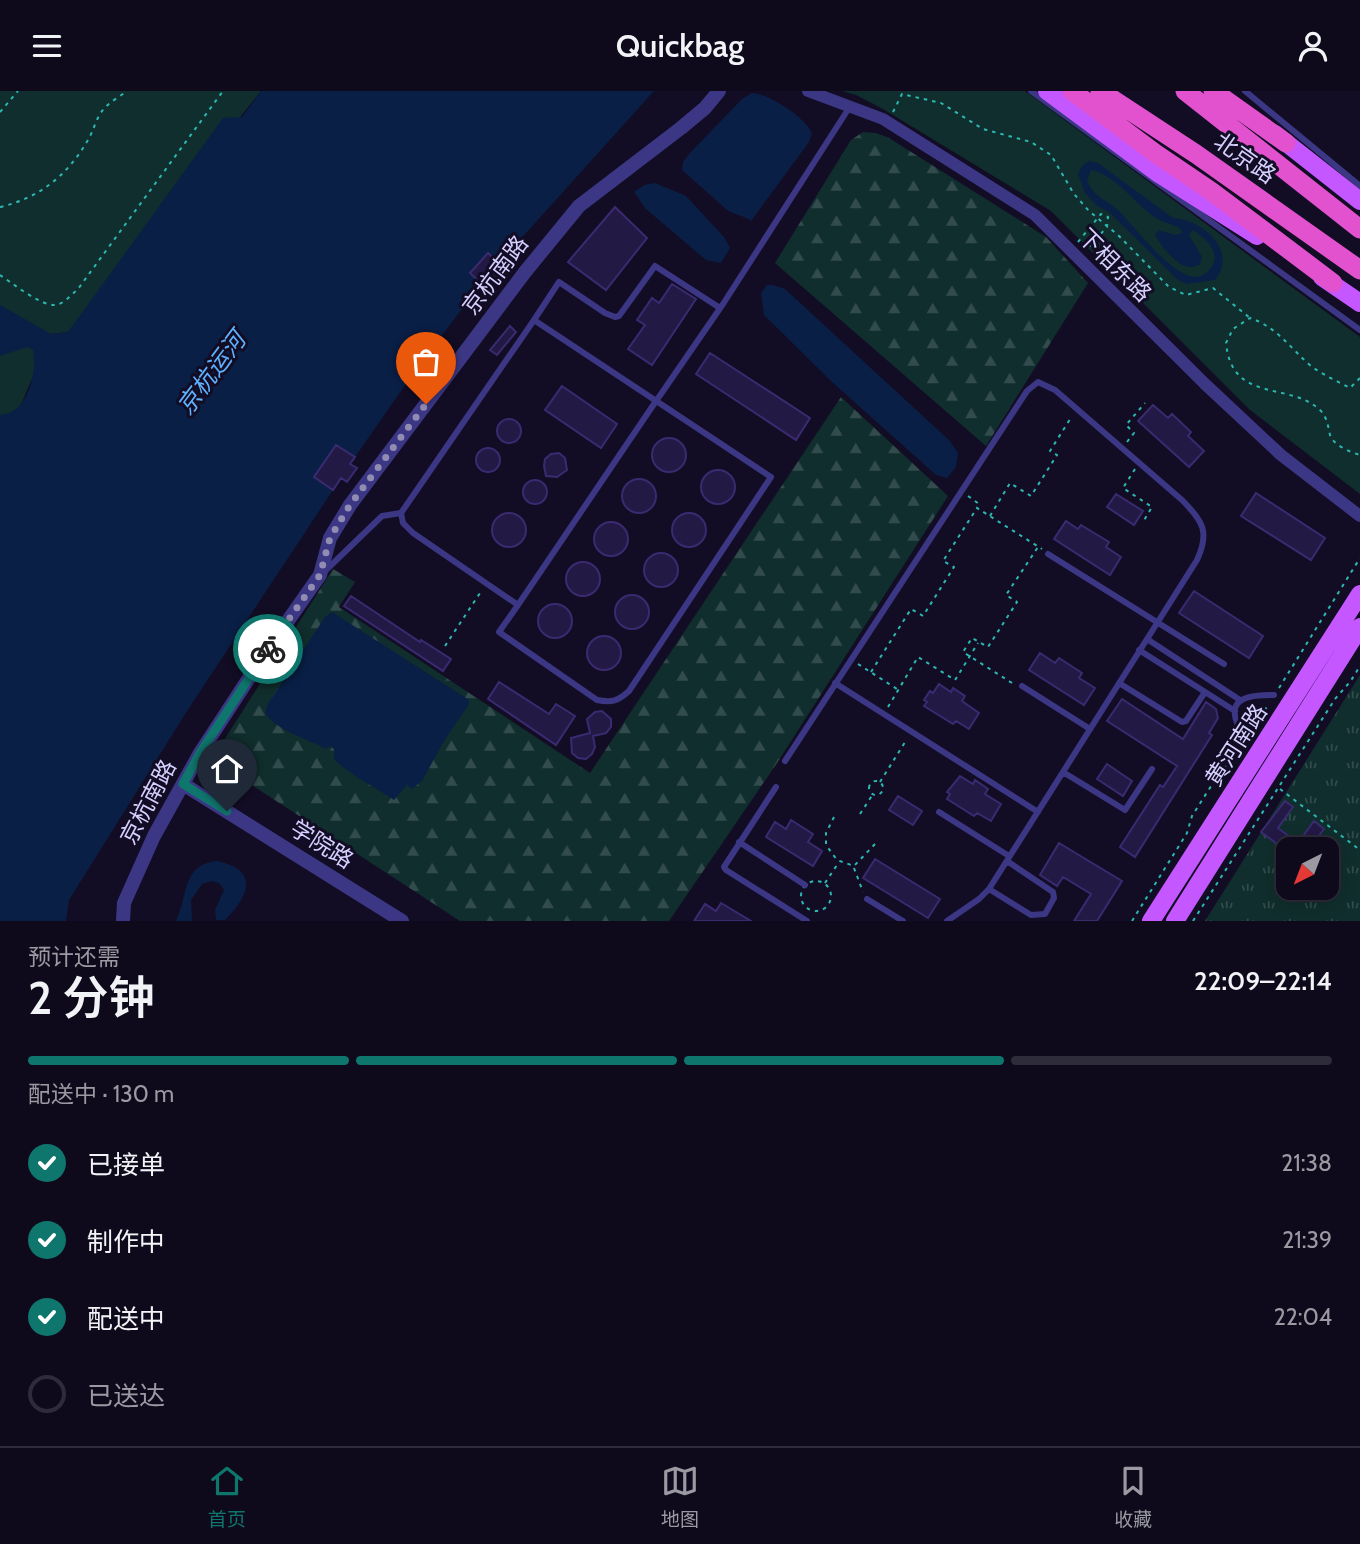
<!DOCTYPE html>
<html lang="zh">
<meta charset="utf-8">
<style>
body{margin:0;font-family:Cabin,"Noto Sans SC",sans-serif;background:#171324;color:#f1f3f6;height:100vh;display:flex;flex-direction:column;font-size:26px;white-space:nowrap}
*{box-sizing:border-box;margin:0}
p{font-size:23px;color:#9b9aa3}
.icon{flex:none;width:38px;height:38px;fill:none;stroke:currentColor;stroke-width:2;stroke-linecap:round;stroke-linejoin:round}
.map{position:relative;height:830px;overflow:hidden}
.panel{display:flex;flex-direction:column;background:#0e0a1b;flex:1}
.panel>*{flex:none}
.needle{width:46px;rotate:222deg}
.fabs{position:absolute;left:1276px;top:746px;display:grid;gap:14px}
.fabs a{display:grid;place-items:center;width:63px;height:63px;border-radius:14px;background:#0e0a1b;box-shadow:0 4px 18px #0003,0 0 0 2px #2e2b3a;font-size:35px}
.pin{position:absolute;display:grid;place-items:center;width:60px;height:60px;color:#fff;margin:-72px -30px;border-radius:50% 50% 50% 0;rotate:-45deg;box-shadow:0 0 7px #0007}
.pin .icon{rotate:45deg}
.courier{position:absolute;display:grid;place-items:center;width:70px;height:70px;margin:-35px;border:5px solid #0f766e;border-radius:50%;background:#fff;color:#222;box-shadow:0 2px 9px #0007}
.summary em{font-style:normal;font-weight:600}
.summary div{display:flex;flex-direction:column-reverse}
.summary{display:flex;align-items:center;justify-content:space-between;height:119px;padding:0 28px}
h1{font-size:46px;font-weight:600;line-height:52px}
.bar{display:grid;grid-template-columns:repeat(4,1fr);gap:10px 7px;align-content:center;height:84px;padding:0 28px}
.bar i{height:9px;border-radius:5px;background:#2e2b3a}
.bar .selected{background:#0f766e}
.bar p{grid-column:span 4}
ol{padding:0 28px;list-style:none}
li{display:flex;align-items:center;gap:21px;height:77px}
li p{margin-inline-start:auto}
li .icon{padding:7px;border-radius:50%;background:#0f766e;color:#fff;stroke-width:4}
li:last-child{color:#9b9aa3}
li i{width:38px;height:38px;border:4px solid #2e2b3a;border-radius:50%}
header{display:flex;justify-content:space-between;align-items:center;height:91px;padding:0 28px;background:#0e0a1b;font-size:32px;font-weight:600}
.dock{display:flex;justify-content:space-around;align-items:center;height:98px;border-top:2px solid #2e2b3a;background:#0e0a1b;font-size:19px;color:#9b9aa3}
.dock a{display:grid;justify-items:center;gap:4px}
.dock .selected{color:#0f766e}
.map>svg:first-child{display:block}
.grass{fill:url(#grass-tufts);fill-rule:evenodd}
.forest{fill:url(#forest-firs)}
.park{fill:#102e2d}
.water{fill:#0a1f46;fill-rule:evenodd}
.building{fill:#231945;stroke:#3a2b71;stroke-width:2}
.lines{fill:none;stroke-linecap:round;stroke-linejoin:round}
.path{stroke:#2cb8b2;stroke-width:2;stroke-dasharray:3.5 5;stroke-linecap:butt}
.service{stroke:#3c3784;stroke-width:6}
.minor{stroke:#3c3784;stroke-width:12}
.tertiary{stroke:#3c3784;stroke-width:14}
.primary{stroke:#c457ff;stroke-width:18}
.trunk{stroke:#e251ce;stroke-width:19}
.done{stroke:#918cb2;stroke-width:7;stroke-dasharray:0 12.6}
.route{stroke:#0f766e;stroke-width:9}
.labels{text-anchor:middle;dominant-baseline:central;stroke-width:6;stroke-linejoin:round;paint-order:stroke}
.street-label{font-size:23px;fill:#d6d0ff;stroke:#120d24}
.water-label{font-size:24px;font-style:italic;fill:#5eb1ff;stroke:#120d24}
</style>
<header><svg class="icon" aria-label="menu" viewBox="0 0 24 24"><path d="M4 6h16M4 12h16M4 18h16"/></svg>Quickbag<svg class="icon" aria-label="person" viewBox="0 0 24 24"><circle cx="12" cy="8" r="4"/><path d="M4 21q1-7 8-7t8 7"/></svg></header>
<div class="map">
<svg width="1360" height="830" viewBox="0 0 1360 830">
<defs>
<pattern id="grass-tufts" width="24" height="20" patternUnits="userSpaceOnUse" patternTransform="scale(1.75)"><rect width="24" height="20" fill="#102e2d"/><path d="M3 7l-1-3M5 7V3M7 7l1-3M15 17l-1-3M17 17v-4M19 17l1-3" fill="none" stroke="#324b4c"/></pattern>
<pattern id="forest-firs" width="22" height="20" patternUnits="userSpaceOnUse" patternTransform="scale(1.75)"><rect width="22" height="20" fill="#102e2d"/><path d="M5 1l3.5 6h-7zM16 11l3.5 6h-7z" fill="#324b4c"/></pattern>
</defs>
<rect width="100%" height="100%" fill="#120d24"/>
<path class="grass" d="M1360,584V830H1205ZM1288,758H1326V796H1288Z"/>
<path class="forest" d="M863,41L876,42L889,47L1046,146L1088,192L986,355L775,172L851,49Z
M841,306L948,405L777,672L669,830H460L212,668L333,478L355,491L339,516L590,682Z"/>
<path class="park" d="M0,0H261L68,241L51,243L20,316C13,322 9,325 0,324Z
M842,0H1025L1360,246V403L1250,319L1051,120L883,18L856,4Z"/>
<path class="water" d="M261,0H654L499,172L488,162L470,182L481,193L430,260L421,252L401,275L410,283V287L355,366L336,354L315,386L333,399L187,620L69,809L66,830H0V324C27,324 38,281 33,259L27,256L0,265V214L51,243L68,241L223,27L242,26Z
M752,2C770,3 805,26 812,42L809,51L751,130C743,124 735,124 727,119L682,79L683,71L689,63L742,8Z
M1089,70L1098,72L1173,127C1202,128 1239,160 1215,189L1187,193L1178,189L1109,121L1097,115L1085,102L1078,83L1083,74ZM1091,79C1120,86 1135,115 1159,129C1165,132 1174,134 1180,137L1182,142L1175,144L1159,139L1155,144C1163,158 1183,185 1200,173L1202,166L1189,144L1193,139C1206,147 1223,163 1210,178C1207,182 1201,186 1196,186C1172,186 1134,135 1118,119C1106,108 1096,108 1087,90Z
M655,92L686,105L724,146L730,157L721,172L706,169L646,118L634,101L644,94Z
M767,194H773L785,198L950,350L958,362L956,376L947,387L936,384L832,291L764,224L761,202Z
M332,521L469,609V613L444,650L422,690L412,698L407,694L394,709C374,695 351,685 334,668V658L330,655L326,658C307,647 278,641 265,622L268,613L325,526Z
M217,770C260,779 249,805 225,829H216L215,819L224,799L219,792L211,790L202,793L191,809L192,828L191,830H176C188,805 182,773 217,770Z"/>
<path class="building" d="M615,116L647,147L606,199L568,171Z
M488,162L499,172L496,176L506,184L494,197L485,189L481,193L470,182Z
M672,193L696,208L652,274L628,258L645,234L637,229L652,207L659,212Z
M510,235L516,241L497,264L490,259Z
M421,252L441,269L426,285L416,276L410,283L401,276Z
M710,262L810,327L796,349L696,283Z
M562,295L617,333L601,357L545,319Z
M1153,314L1168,327L1172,323L1191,341L1188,345L1204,360L1189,376L1138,330Z
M497 340a12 12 0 1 1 24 0a12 12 0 1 1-24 0Z
M652 364a17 17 0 1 1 34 0a17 17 0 1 1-34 0Z
M336,354L355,366L350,373L357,377L347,391L341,387L333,399L314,386Z
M476 369a12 12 0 1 1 24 0a12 12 0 1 1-24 0Z
M559,362L565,367L567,379L557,386L546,385L544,375L545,368L551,363Z
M701 396a17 17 0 1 1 34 0a17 17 0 1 1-34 0Z
M622 405a17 17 0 1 1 34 0a17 17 0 1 1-34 0Z
M523 401a12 12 0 1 1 24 0a12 12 0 1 1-24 0Z
M1256,402L1325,447L1311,469L1241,425Z
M1116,403L1143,420L1134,434L1107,416Z
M672 439a17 17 0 1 1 34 0a17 17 0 1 1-34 0Z
M492 439a17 17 0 1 1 34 0a17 17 0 1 1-34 0Z
M1066,430L1078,438L1081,434L1109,451L1106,456L1121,466L1110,484L1054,448Z
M594 448a17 17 0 1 1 34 0a17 17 0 1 1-34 0Z
M644 479a17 17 0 1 1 34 0a17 17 0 1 1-34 0Z
M566 488a17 17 0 1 1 34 0a17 17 0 1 1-34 0Z
M1194,500L1263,545L1249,567L1179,522Z
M615 521a17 17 0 1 1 34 0a17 17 0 1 1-34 0Z
M351,505L420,551L421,549L451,568L443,580L344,515Z
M538 530a17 17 0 1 1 34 0a17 17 0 1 1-34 0Z
M587 562a17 17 0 1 1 34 0a17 17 0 1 1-34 0Z
M1040,562L1055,572L1059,567L1082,582L1079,587L1095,597L1084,614L1029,579Z
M499,591L549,623L556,613L575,625L556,654L488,608Z
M939,593L951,601L953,597L965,605L962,610L979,622L969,638L956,630L953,633L924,615L927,611L924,609L930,600L933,602Z
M1122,608L1183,648L1206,611L1216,618L1218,627L1209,642L1212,644L1135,766L1120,756L1160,694L1163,696L1177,675L1107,630Z
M602,620L611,628V636L606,642L593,645L595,656L592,663L586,668L578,667L572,662L571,647L590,642L587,628L595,621Z
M1107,673L1132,690L1123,705L1097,688Z
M960,685L973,693L975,689L988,698L985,703L1001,713L991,730L977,722L974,725L947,708L950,703L947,701Z
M898,705L922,720L913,734L889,719Z
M1285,710L1293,716L1278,737L1298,752L1314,730L1324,738L1309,758H1284L1261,741Z
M791,729L813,743L808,751L822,760L813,775L766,746L775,731L786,738Z
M1059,752L1122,790L1097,830H1074L1091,803L1063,786L1057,795L1040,784Z
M875,768L940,808L928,827L863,787Z
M721,812L751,830H694L705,813L716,820Z"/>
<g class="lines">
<path class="path" d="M0,21L18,0
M893,21L902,3L941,12L983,38L1031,51L1051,64L1074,103L1089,120L1119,145L1169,196L1186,204L1213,197L1250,227
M0,116C39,107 67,85 88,49C93,41 96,28 102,20C108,12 119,6 127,0
M1078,151L1101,123L1108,126L1107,136L1087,158
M0,184C12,192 41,215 55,214C64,213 71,204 78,198L223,0
M1360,287L1350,297C1337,290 1323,284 1311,275C1290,257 1277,236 1250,227L1233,238L1226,252C1232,313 1289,290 1320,319C1327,326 1328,335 1330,344C1333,354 1350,361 1360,364
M1127,351L1134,342L1126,334L1145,312
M1135,378L1123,397L1152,416L1143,431
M968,405L979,413L977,417L1042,458
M990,425L1010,392L1031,405L1057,364L1050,360L1072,325
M445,555L482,499
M858,573L897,598
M871,581L911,518L923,525L954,476L943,470L977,417
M1012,592L963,561L972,547L988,556L1017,511L1006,504L1038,456
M1279,597L1360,467
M888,616L918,566L955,589L978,552
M1251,641L1268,614
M869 697a7 7 0 1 1 14 0a7 7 0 1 1-14 0Z
M880,691L907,648
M1280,698L1360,759
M860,723L873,703
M834,726L826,742V754L837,769L854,775L875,753
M854,777L863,801
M801 805a15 15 0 1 1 30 0a15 15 0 1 1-30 0Z
M825,792L839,771
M1132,830L1187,742L1192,725L1220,681L1235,666L1242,655
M1193,830L1335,608L1350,591L1360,575"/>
<path class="service" d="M1031,0L1360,239
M1245,0L1360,95
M534,229L559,191L605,222L615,226L619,225L655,175L720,217
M1048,463L1224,573
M324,481L382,425L401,422
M518,514L413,442L403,432L401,422L534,229L771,386L629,600C618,610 612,612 597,609L499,541L518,514L656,310L661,303L723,213L849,17
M1147,548L1240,609
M1139,559L1235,620
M835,592L1038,721
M1119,592L1182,631L1186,630L1205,601
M1022,595L1090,638
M1246,649C1223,614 1236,603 1274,604
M785,670L1027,300L1038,291L1055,299L1182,409C1203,430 1210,441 1197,469L989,798L979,808L947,830
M1063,681L1125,719L1152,678
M776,696L724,776L726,779L807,830
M939,721L1009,765
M739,751L805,794
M989,798L1031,824L1045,823L1054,807L1053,801L1007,770
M867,808L903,830"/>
<path class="minor" d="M808,0L883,28L1035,124L1205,293L1281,364L1360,425"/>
<path class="tertiary" d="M183,693L402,830
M123,830L124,812L154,745L200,662L266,561L320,484L330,447L350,414L525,181L579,115L681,37L705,17L719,0"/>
<path class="primary" d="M1047,0L1159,83L1257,145
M1275,43L1360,110
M1322,186L1360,212
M1151,830L1360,503
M1175,830L1360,536"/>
<path class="trunk" d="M1072,0L1155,62L1211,100L1333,192
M1100,0L1196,63L1360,179
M1185,0L1360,138
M1213,0L1286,52"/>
</g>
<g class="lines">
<path class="done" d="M268,558L320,484L330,447L350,414L426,313"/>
<path class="route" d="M227,720L183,693L200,662L268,558"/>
</g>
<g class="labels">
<g class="street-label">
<text transform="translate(1245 67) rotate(35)">北京路</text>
<text transform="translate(1115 174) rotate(45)">下相东路</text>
<text transform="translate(495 184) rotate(-53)">京杭南路</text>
<text transform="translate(1236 654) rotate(-57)">黄河南路</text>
<text transform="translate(148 711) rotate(-62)">京杭南路</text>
<text transform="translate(322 753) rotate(32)">学院路</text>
</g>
<g class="water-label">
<text transform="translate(211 282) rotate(-53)">京杭运河</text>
</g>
</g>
</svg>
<div class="fabs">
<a><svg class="needle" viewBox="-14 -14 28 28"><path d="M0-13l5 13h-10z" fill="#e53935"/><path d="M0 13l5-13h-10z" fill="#9b9aa3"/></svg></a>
</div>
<div class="pin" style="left:426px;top:313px;background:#ea580c"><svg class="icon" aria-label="bag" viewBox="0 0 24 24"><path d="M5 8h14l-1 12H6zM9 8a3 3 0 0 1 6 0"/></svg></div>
<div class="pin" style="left:227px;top:720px;background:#1f2937"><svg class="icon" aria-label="home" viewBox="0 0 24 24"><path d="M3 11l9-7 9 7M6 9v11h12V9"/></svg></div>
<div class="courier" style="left:268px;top:558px"><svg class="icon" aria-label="bike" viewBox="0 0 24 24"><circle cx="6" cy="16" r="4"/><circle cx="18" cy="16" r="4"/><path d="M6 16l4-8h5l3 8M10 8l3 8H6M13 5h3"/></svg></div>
</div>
<section class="panel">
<div class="summary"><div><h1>2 分钟</h1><p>预计还需</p></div><em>22:09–22:14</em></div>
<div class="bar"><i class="selected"></i><i class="selected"></i><i class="selected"></i><i></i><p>配送中 · 130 m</p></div>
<ol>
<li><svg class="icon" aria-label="check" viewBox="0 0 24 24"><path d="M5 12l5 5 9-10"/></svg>已接单<p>21:38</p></li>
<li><svg class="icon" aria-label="check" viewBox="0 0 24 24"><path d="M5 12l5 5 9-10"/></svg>制作中<p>21:39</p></li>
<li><svg class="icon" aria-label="check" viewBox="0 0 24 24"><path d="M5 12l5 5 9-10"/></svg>配送中<p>22:04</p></li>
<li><i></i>已送达</li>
</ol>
</section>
<nav class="dock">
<a class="selected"><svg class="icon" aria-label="home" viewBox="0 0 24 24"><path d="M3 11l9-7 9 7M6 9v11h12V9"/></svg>首页</a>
<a><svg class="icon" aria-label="map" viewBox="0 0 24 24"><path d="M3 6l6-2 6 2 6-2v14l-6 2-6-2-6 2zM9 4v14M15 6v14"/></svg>地图</a>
<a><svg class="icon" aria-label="saved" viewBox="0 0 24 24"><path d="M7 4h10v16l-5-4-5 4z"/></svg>收藏</a>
</nav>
